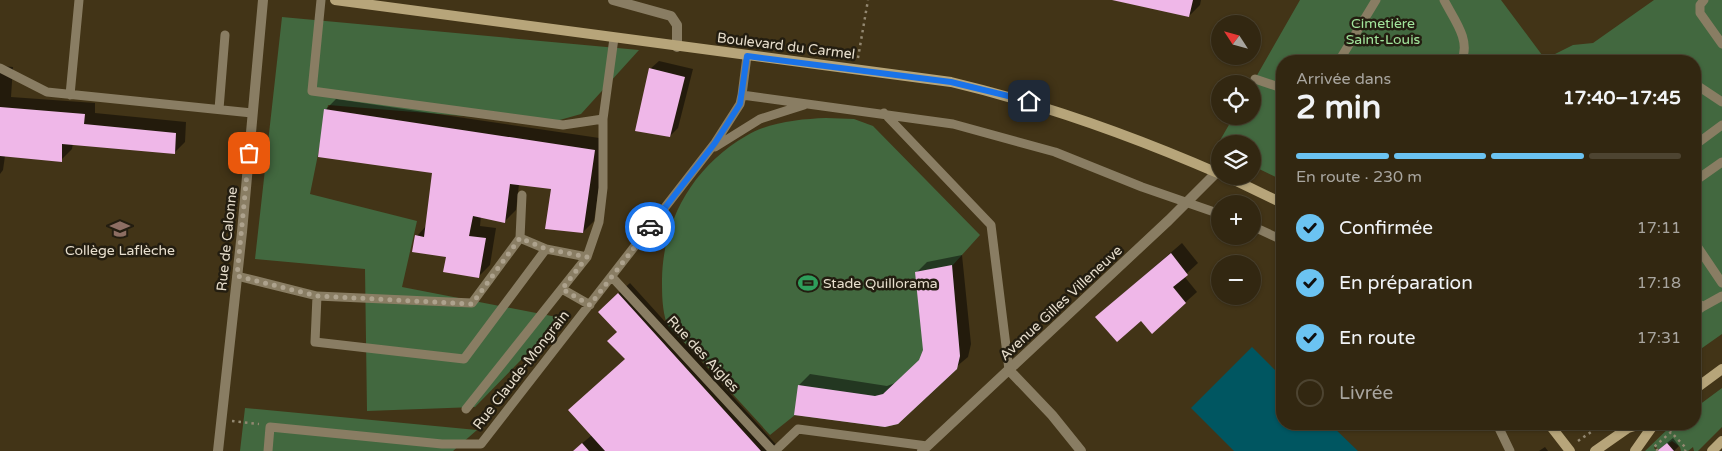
<!DOCTYPE html>
<html lang="fr">
<meta charset="utf-8">
<style>
body{margin:0;font-family:"Varela Round",sans-serif;background:#3a2f1a;color:#f1f3f6;height:100vh;display:flex;flex-direction:column;font-size:19px;white-space:nowrap}
*{box-sizing:border-box;margin:0}
p{font-size:16px;color:#a8a59f}
.icon{flex:none;width:28px;height:28px;fill:none;stroke:currentColor;stroke-width:2;stroke-linecap:round;stroke-linejoin:round}
.map{position:relative;flex:1;overflow:hidden}
.drawer{position:absolute;left:1276px;top:55px;width:425px;height:375px;display:flex;flex-direction:column;background:#322711;border-radius:20px;box-shadow:0 1px 4px #0004,0 0 0 1px #4d4431}
.drawer>*{flex:none}
.needle{width:32px;rotate:306deg}
.controls{position:absolute;left:1211px;top:15px;display:grid;gap:10px}
.controls a{display:grid;place-items:center;width:50px;height:50px;border-radius:50%;background:#322711;box-shadow:0 1px 4px #0004,0 0 0 1px #4d4431;font-size:25px}
.pin{position:absolute;display:grid;place-items:center;width:42px;height:42px;color:#fff;margin:-21px;border-radius:10px;box-shadow:0 2px 8px #0006}
.courier{position:absolute;display:grid;place-items:center;width:50px;height:50px;margin:-25px;border:4px solid #1a73e8;border-radius:50%;background:#fff;color:#222;box-shadow:0 1px 6px #0007}
.overview em{font-style:normal;font-weight:800}
.overview div{display:flex;flex-direction:column-reverse}
.overview{display:flex;align-items:center;justify-content:space-between;height:85px;padding:0 20px}
h1{font-size:32px;font-weight:800;line-height:38px}
.bar{display:grid;grid-template-columns:repeat(4,1fr);gap:8px 5px;align-content:center;height:60px;padding:0 20px}
.bar i{height:6px;border-radius:4px;background:#4d4431}
.bar .current{background:#6bc3f2}
.bar p{grid-column:span 4}
ol{padding:0 20px;list-style:none}
li{display:flex;align-items:center;gap:15px;height:55px}
li p{margin-inline-start:auto}
li .icon{padding:5px;border-radius:50%;background:#6bc3f2;color:#111;stroke-width:4}
li:last-child{color:#a8a59f}
li i{width:28px;height:28px;border:2px solid #4d4431;border-radius:50%}
.map>svg:first-child{display:block}
.green{fill:#42683f}
.water{fill:#005661}
.shadow{fill:#0007}
.building{fill:#efb7e8}
.lines{fill:none;stroke-linecap:round;stroke-linejoin:round}
.path{stroke:#938871;stroke-width:2.5;stroke-dasharray:2.5 4;stroke-linecap:butt}
.lane{stroke:#897d63;stroke-width:9}
.street{stroke:#897d63;stroke-width:10}
.secondary{stroke:#b7a57a;stroke-width:10}
.done{stroke:#ada28d;stroke-width:5;stroke-dasharray:0 9}
.route{stroke:#1a73e8;stroke-width:6}
.labels{text-anchor:middle;dominant-baseline:central;stroke-width:5;stroke-linejoin:round;paint-order:stroke}
.park-label{font-size:14px;fill:#a2e59c;stroke:#231d10}
.street-label{font-size:14px;fill:#e7decd;stroke:#231d10}
.poi-label{font-size:14px;fill:#e7decd;stroke:#231d10}
</style>
<div class="map">
<svg width="1722" height="451" viewBox="0 0 1722 451">
<rect width="100%" height="100%" fill="#423417"/>
<path class="green" d="M1300,0H1501L1545,59L1573,45L1593,43L1654,0H1722V334L1695,353V61H1282V180L1253,166L1252,144H1220V151L1215,149L1234,116H1252V84Z
M282,17L639,50L581,114L549,123L328,105L310,194L417,221L402,287L562,318L475,407L367,411L365,269L255,259Z
M826,118L854,119L873,126L980,235L952,266L960,356L957,369L898,424L885,427L795,415L770,435C743,405 715,375 688,346C682,340 670,331 667,324C662,310 662,294 662,279C663,219 694,166 746,136C769,122 800,119 826,118Z
M1722,388V427L1698,451H1694L1693,447L1688,451H1681L1680,447L1672,441L1659,450L1655,446L1654,448L1657,451H1645L1673,424H1695V408Z
M245,408L477,430L453,451H240Z"/>
<path class="water" d="M1252,347L1282,377V424H1330L1358,451H1234L1191,408Z"/>
<path class="shadow" d="M1114,0H1201L1200,5L1189,16Z
M659,61L693,69L678,128L670,136L650,69Z
M0,66L13,67L11,97L95,103V113L186,122L185,142L174,153L73,143L72,149L61,160L5,156L3,170L0,174Z
M336,99L606,139L594,221L583,232L553,188L519,184L516,210L505,221L481,216L480,226L496,228L490,265L479,276L417,236L427,225L433,172L325,110Z
M1182,243L1198,263L1184,276L1197,292L1152,332L1141,320L1096,317Z
M962,255L971,344L968,357L885,426L799,385L810,374L887,386L895,383L921,359L924,350L916,273L927,262Z
M630,283L782,451H573L592,435L626,359L610,301Z
M1673,438L1679,446L1674,451H1657Z
M1545,447L1548,451H1539Z"/>
<path class="building" d="M1112,0H1193L1189,17Z
M649,68L685,77L670,137L635,131Z
M0,107L85,114L84,124L176,133L175,154L62,144V162L0,156Z
M324,109L595,150L583,233L545,229L551,189L510,184L505,223L473,216L469,236L486,238L479,278L443,272L446,257L412,252L415,235L424,237L432,173L318,157Z
M1171,253L1188,275L1173,287L1186,303L1152,334L1141,321L1117,342L1095,317Z
M952,265L960,356L957,369L898,424L885,427L794,415L798,385L875,396L883,394L919,360L923,350L915,272Z
M618,293L761,451H605L568,410L625,359L607,341L617,332L598,312Z
M582,443L589,451H573Z
M1667,443L1674,451H1657Z"/>
<g class="lines">
<path class="path" d="M858,58L868,0
M232,421L259,424
M1578,441L1591,432
M1658,451L1654,447L1671,432L1686,448L1685,451"/>
<path class="lane" d="M321,0L312,91L563,125L603,119L614,38
M1444,0C1453,18 1472,41 1461,61
M1704,0L1700,5V13L1722,44
M747,56L742,95L953,124L1055,152L1142,187L1220,214
M1339,61L1376,0
M0,68L47,92L252,113
M1255,79L1282,88
M1695,84L1722,102
M70,95L79,0
M219,109L225,35
M884,113L991,225L1009,370
M1695,145L1722,125
M715,147L760,119L804,105
M1695,181L1722,162
M1252,226L1282,240
M520,238L522,195
M1695,243L1722,283
M546,249L464,359L315,342L317,296L472,303L520,238L546,249L587,257
M237,276L317,296
M612,277L773,451
M562,289L590,305
M1695,297L1701,308
M1695,311L1722,296
M466,409L587,257L599,222L603,188V119
M1497,424L1510,451
M268,451L270,427L442,444H481L715,143L740,104L742,95
M775,451L798,429L927,446"/>
<path class="street" d="M613,0L671,16L677,25V47
M1009,370L1052,415L1081,451
M218,451L242,232L263,0
M922,451L1169,220L1217,172"/>
<path class="secondary" d="M335,0L951,82C1044,104 1133,136 1220,174
M1226,176L1282,203
M1695,389L1722,369
M1549,424L1570,451
M1595,451L1628,428L1641,424
M1635,451L1654,424
M1712,451L1722,441"/>
</g>
<g class="lines">
<path class="done" d="M249,153L237,276L317,296L472,304L520,238L546,249L587,257L562,289L590,305L650,227"/>
<path class="route" d="M650,227L715,143L740,104L747,56L951,82L1029,101"/>
</g>
<defs>
<symbol id="school-bare" viewBox="-9 -9 18 18"><path d="M0-5L7-2L0 1L-7-2ZM-4 1L0 2.5L4 1V4Q0 6-4 4Z" fill="#8d6e63" stroke="#231d10" stroke-width="2.5" paint-order="stroke"/></symbol>
<symbol id="stadium-bare" viewBox="-9 -9 18 18"><path d="M0-5a6.5 5 0 1 0 0 10a6.5 5 0 1 0 0-10ZM-3.5-1.8h7v3.6h-7Z" fill="#2e9e5b" stroke="#231d10" stroke-width="2.5" paint-order="stroke"/></symbol>
</defs>
<g fill-rule="evenodd">
<use href="#school-bare" x="106" y="215" width="28" height="28"/>
<use href="#stadium-bare" x="794" y="269" width="28" height="28"/>
</g>
<g class="labels">
<g class="park-label">
<text x="1383" y="23">Cimetière<tspan x="1383" dy="16">Saint-Louis</tspan></text>
</g>
<g class="street-label">
<text transform="translate(786 46) rotate(7)">Boulevard du Carmel</text>
<text transform="translate(227 239) rotate(-84)">Rue de Calonne</text>
<text transform="translate(1061 303) rotate(-43)">Avenue Gilles Villeneuve</text>
<text transform="translate(703 354) rotate(47)">Rue des Aigles</text>
<text transform="translate(521 370) rotate(-52)">Rue Claude-Mongrain</text>
</g>
<g class="poi-label">
<text x="120" y="250">Collège Laflèche</text>
<text x="823" y="283" text-anchor="start">Stade Quillorama</text>
</g>
</g>
</svg>
<div class="controls">
<a><svg class="needle" viewBox="-14 -14 28 28"><path d="M0-13l5 13h-10z" fill="#e53935"/><path d="M0 13l5-13h-10z" fill="#a8a59f"/></svg></a>
<a><svg class="icon" aria-label="locate" viewBox="0 0 24 24"><circle cx="12" cy="12" r="6"/><path d="M12 2v4M12 18v4M2 12h4M18 12h4"/></svg></a>
<a><svg class="icon" aria-label="layers" viewBox="0 0 24 24"><path d="M12 4l9 5-9 5-9-5zM3 14l9 5 9-5"/></svg></a>
<a>+</a>
<a>−</a>
</div>
<div class="pin" style="left:249px;top:153px;background:#ea580c"><svg class="icon" aria-label="bag" viewBox="0 0 24 24"><path d="M5 8h14l-1 12H6zM9 8a3 3 0 0 1 6 0"/></svg></div>
<div class="pin" style="left:1029px;top:101px;background:#1f2937"><svg class="icon" aria-label="home" viewBox="0 0 24 24"><path d="M3 11l9-7 9 7M6 9v11h12V9"/></svg></div>
<div class="courier" style="left:650px;top:227px"><svg class="icon" aria-label="car" viewBox="0 0 24 24"><path d="M5 17H2v-5l4-1 3-4h7l3 4 3 1v5h-3M9 17h6M6 11h13"/><circle cx="7" cy="17" r="2"/><circle cx="17" cy="17" r="2"/></svg></div>
<section class="drawer">
<div class="overview"><div><h1>2 min</h1><p>Arrivée dans</p></div><em>17:40–17:45</em></div>
<div class="bar"><i class="current"></i><i class="current"></i><i class="current"></i><i></i><p>En route · 230 m</p></div>
<ol>
<li><svg class="icon" aria-label="check" viewBox="0 0 24 24"><path d="M5 12l5 5 9-10"/></svg>Confirmée<p>17:11</p></li>
<li><svg class="icon" aria-label="check" viewBox="0 0 24 24"><path d="M5 12l5 5 9-10"/></svg>En préparation<p>17:18</p></li>
<li><svg class="icon" aria-label="check" viewBox="0 0 24 24"><path d="M5 12l5 5 9-10"/></svg>En route<p>17:31</p></li>
<li><i></i>Livrée</li>
</ol>
</section>
</div>
